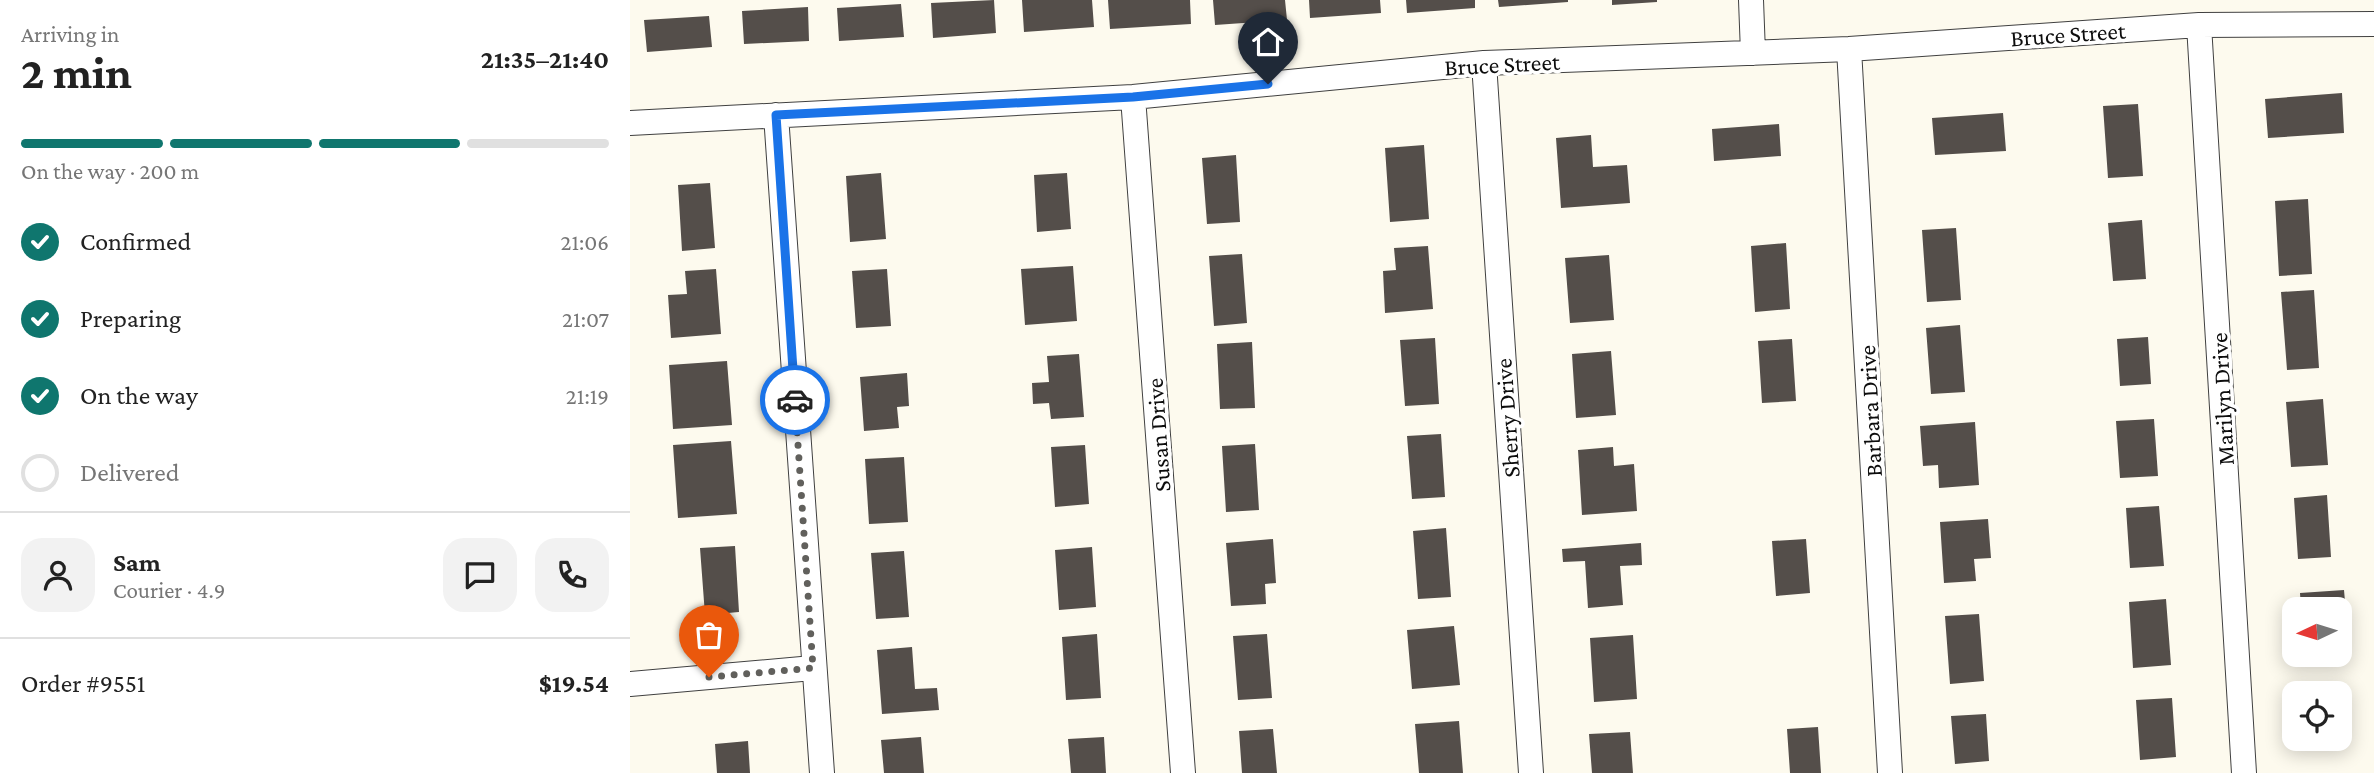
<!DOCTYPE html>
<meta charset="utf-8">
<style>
body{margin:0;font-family:"Crimson Pro",serif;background:#f2f2f2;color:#222;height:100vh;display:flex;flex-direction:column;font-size:26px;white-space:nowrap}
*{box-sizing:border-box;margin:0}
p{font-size:23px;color:#767676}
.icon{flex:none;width:38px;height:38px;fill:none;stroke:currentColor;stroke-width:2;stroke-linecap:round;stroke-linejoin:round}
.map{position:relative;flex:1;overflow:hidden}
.sheet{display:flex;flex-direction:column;background:#fff;width:630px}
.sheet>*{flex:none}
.needle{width:46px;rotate:266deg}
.buttons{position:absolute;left:1652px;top:597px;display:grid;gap:14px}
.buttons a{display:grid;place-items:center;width:70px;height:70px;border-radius:14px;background:#fff;box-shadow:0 4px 18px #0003;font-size:35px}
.pin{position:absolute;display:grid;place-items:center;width:60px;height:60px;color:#fff;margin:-72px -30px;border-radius:50% 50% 50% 0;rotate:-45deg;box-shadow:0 0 7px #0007}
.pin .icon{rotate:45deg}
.courier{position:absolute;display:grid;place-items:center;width:70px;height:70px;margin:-35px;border:5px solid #1a73e8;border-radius:50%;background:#fff;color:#222;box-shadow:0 2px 9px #0007}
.overview em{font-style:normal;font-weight:700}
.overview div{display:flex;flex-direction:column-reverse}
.overview{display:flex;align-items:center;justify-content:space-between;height:119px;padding:0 21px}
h1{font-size:46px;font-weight:700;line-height:52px}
.bar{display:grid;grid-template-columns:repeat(4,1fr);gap:10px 7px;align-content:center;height:84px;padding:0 21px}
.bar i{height:9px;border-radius:5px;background:#e0e0e0}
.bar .on{background:#0f766e}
.bar p{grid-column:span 4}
.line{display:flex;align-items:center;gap:18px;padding:0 21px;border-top:2px solid #e0e0e0}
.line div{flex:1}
.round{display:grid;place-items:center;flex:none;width:74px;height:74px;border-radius:21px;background:#f2f2f2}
ol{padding:0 21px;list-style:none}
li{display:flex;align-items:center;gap:21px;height:77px}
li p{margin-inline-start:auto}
li .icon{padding:7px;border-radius:50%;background:#0f766e;color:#fff;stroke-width:4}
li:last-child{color:#767676}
li i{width:38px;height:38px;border:4px solid #e0e0e0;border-radius:50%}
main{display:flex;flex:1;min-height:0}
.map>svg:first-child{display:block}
.building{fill:#544e4a}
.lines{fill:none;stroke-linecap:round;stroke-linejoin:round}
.minor-casing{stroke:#404040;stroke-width:26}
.minor{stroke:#fff;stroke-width:24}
.done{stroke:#61605c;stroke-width:7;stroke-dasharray:0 12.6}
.route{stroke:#1a73e8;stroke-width:9}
.labels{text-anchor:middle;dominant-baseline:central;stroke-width:7;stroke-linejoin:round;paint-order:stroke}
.street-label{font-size:24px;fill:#0d0d0d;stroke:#fff}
</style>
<main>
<section class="sheet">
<div class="overview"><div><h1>2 min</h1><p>Arriving in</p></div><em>21:35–21:40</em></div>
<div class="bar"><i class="on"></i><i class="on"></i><i class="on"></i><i></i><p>On the way · 200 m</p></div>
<ol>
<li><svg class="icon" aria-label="check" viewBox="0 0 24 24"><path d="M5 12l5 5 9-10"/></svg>Confirmed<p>21:06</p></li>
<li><svg class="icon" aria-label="check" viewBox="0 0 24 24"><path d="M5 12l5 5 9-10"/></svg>Preparing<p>21:07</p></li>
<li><svg class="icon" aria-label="check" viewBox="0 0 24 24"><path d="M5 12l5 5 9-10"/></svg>On the way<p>21:19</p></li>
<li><i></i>Delivered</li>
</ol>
<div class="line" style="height:126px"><a class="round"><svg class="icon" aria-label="person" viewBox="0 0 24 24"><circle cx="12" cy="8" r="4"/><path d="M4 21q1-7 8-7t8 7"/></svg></a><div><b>Sam</b><p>Courier · 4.9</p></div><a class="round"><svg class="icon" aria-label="chat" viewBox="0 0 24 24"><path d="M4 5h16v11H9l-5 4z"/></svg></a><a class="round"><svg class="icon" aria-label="phone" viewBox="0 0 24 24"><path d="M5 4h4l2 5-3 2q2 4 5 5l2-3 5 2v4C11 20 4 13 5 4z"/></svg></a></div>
<div class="line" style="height:91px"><div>Order #9551</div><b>$19.54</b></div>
</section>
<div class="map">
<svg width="1744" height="773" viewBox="0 0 1744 773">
<rect width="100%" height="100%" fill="#fdfaee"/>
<path class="building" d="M364,0L366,33L303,38L301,3Z
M392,0H462L464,27L394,32Z
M478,0H560L561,24L480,29Z
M583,0H655L657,20L585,25Z
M679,0H750L751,13L680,18Z
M776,0H845V8L777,13Z
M868,0H938V2L869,7Z
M982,0H1027V2L982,5Z
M271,4L274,37L209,41L207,8Z
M178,7L179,41L114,44L112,11Z
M79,16L82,47L17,52L14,20Z
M1712,93L1714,133L1638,138L1635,99Z
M1508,104L1513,176L1478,178L1473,106Z
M1373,113L1376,151L1305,155L1302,118Z
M1149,124L1151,156L1084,161L1082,129Z
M961,135L963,167L997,165L1000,203L931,208L926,138Z
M794,145L799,219L760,222L755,148Z
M606,155L610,222L577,224L572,158Z
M251,173L256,239L220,242L216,176Z
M437,173L441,229L407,232L404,175Z
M80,183L85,248L52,251L48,185Z
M1678,199L1682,274L1649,276L1645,201Z
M1512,220L1516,279L1483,281L1478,223Z
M1326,228L1331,300L1297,302L1292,230Z
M1156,243L1160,309L1125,312L1121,246Z
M798,246L803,309L755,313L753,271L766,270L764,248Z
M612,254L617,323L584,326L579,256Z
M979,255L984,320L940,323L935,258Z
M443,266L447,321L395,325L391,269Z
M86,269L91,334L41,338L38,295L57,294L55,271Z
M257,269L261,326L226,328L222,271Z
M1684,290L1689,368L1657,370L1651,292Z
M1330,325L1335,392L1301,394L1296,328Z
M1518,337L1521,384L1490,386L1487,339Z
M805,338L809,404L775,406L770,340Z
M1162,339L1166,401L1132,403L1128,341Z
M622,342L625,408L590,409L587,344Z
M981,351L986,415L946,418L942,354Z
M449,354L454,417L421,419L419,403L403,404L402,383L419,382L417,356Z
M97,361L102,425L43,429L39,365Z
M277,373L279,406L267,407L269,428L234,431L230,377Z
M1693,399L1698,465L1661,467L1656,402Z
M1524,419L1528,476L1490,478L1486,421Z
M1345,422L1349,485L1309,488L1308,465L1293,466L1290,426Z
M811,434L815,497L782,499L777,436Z
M101,441L107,514L48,518L43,445Z
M625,444L629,510L596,512L592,446Z
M455,445L459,504L425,507L421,447Z
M983,447L984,466L1004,464L1007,511L952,515L948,450Z
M274,457L278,522L239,524L235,459Z
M1697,495L1701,557L1668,559L1664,498Z
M1529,506L1534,566L1500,568L1496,508Z
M1358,519L1361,558L1344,559L1346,581L1314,583L1310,522Z
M816,528L821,597L788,599L783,531Z
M643,539L646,583L635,584L636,604L601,606L596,543Z
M1176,539L1180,593L1146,596L1142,541Z
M1011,543L1012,565L990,566L993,605L958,608L955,561L933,562L932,549Z
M105,546L109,612L75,615L70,548Z
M462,547L466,607L429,610L425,550Z
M274,551L279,617L246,619L241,553Z
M1714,590L1716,613L1710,614V609H1671L1670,593Z
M1536,599L1541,665L1503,668L1499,602Z
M1349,614L1354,681L1320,684L1315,616Z
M824,626L830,685L782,689L777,630Z
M467,634L471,698L436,700L432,637Z
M637,634L642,698L608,700L603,636Z
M1003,635L1007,699L964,702L960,638Z
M282,647L285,689L307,688L309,710L252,714L247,650Z
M1710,688L1711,693H1677L1676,690Z
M1542,698L1546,757L1510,760L1506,700Z
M1712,706L1715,746L1681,749L1680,738H1710V707Z
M1356,714L1359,761L1325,764L1321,716Z
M829,721L833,773H789L785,724Z
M1188,727L1191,773H1160L1157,729Z
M643,729L647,773H612L609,731Z
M1000,732L1003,773H962L959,734Z
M291,737L294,773H254L251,740Z
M474,737L476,773H441L438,739Z
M118,741L120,773H87L85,744Z"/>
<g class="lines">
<defs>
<path id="minor" d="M1121,0L1123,53
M1569,25L1614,773
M1219,49L1260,773
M854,63L901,773
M503,97L553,773
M146,115L192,773
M0,123L503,97L854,63L1219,49L1569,25L1744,24
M0,684L183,668"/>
</defs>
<use href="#minor" class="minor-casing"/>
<use href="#minor" class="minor"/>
</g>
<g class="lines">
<path class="done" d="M79,677L183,668L165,400"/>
<path class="route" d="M165,400L146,115L503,97L638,84"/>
</g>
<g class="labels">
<g class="street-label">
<text transform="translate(1438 34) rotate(-4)">Bruce Street</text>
<text transform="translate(872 64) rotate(-3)">Bruce Street</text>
<text transform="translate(1592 399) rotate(-93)">Marilyn Drive</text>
<text transform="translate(1240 411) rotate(-93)">Barbara Drive</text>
<text transform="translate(877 418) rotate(-94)">Sherry Drive</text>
<text transform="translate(528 435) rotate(-94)">Susan Drive</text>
</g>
</g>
</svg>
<div class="buttons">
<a><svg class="needle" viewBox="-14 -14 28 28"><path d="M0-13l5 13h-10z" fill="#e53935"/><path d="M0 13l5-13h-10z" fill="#767676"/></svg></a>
<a><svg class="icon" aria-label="locate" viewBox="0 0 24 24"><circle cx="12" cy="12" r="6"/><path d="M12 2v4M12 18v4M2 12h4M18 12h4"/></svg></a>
</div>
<div class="pin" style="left:79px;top:677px;background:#ea580c"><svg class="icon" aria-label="bag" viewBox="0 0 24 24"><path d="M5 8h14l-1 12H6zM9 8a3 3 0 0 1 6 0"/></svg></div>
<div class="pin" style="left:638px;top:84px;background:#1f2937"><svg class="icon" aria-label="home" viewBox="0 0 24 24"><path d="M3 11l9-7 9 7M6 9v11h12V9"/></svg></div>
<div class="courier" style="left:165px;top:400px"><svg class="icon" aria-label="car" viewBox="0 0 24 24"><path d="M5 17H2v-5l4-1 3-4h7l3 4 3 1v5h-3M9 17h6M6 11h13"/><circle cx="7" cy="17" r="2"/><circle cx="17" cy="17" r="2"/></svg></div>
</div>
</main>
